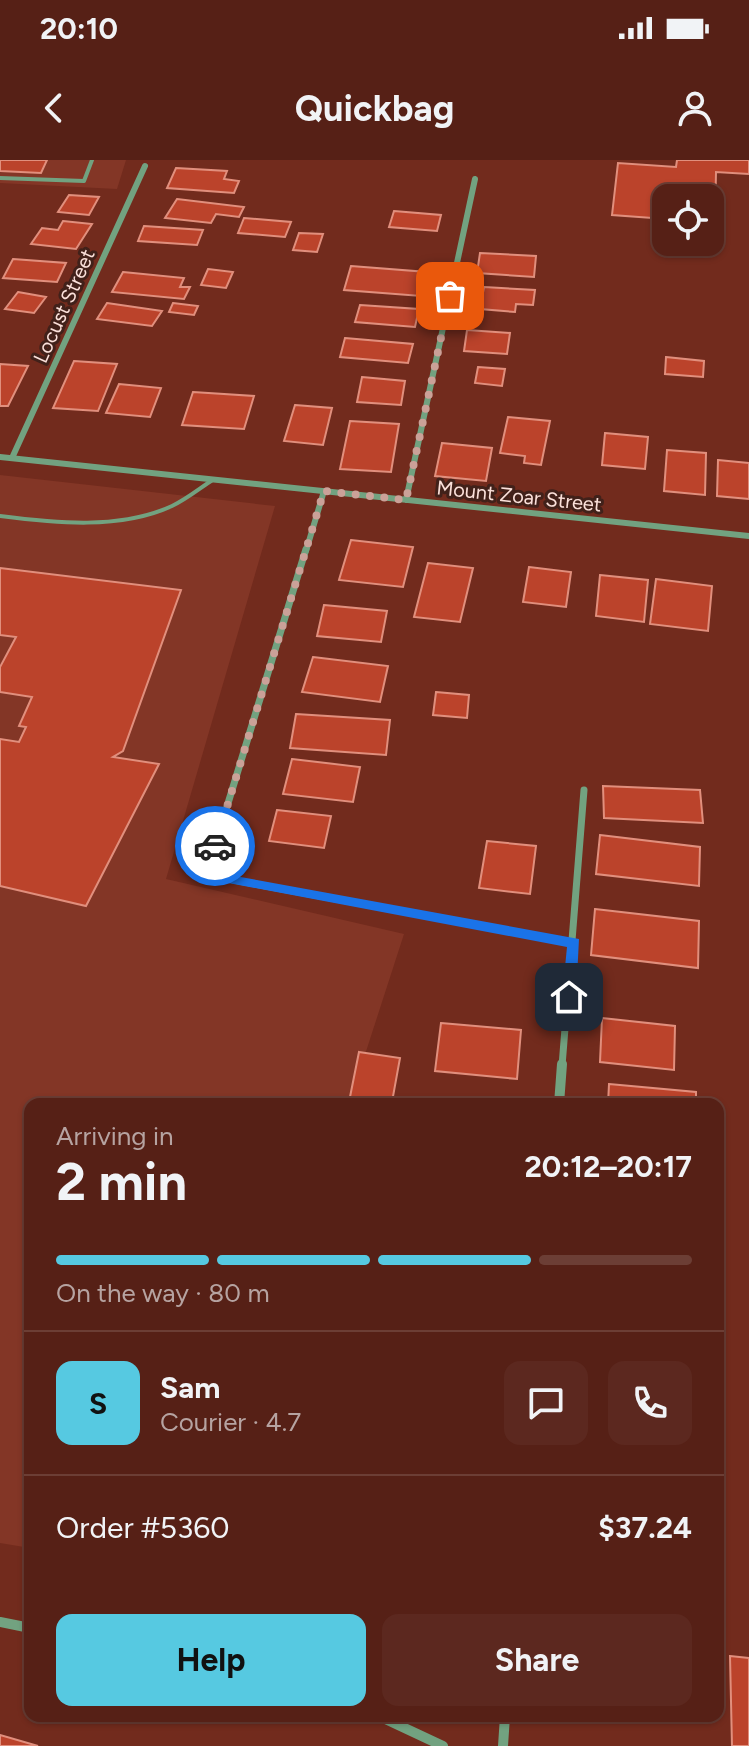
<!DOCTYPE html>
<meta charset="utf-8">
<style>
body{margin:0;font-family:Figtree,sans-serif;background:#5c281f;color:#f1f3f6;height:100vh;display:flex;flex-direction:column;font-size:30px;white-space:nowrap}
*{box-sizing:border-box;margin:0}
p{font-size:26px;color:#b6a3a1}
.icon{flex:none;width:44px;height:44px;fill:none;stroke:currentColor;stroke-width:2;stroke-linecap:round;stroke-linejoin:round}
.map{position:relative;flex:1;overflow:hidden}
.sheet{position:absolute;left:24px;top:938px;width:700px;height:624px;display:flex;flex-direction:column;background:#562016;border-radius:16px;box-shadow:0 2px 6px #0004,0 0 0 2px #6c3e35}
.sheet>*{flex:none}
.fabs{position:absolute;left:652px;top:24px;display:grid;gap:16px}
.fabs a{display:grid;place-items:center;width:72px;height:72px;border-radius:16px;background:#562016;box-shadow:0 2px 6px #0004,0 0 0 2px #6c3e35;font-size:40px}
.pin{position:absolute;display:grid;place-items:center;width:68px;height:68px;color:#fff;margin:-34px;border-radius:16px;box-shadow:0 4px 12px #0006}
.courier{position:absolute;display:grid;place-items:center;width:80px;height:80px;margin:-40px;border:6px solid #1a73e8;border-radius:50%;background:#fff;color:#222;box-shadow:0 2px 10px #0007}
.summary em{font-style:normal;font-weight:700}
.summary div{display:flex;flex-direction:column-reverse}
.summary{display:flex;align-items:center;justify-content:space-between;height:136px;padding:0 32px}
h1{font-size:52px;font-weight:700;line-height:60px}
.bar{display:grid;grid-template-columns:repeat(4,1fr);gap:12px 8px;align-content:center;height:96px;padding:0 32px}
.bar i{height:10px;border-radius:6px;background:#6c3e35}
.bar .active{background:#56c9e1}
.bar p{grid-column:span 4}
.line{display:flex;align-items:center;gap:20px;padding:0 32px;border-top:2px solid #6c3e35}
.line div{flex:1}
.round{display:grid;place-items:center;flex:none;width:84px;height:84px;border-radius:16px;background:#5c281f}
.button{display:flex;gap:16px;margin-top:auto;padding:16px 32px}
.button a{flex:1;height:92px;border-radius:16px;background:#56c9e1;color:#111;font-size:32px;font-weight:700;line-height:92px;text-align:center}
.button a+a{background:#5c281f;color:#f1f3f6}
.status{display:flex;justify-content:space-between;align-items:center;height:56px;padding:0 40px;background:#562016;direction:ltr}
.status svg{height:22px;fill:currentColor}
header{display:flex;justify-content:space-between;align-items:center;height:104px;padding:0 32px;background:#562016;font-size:36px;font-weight:700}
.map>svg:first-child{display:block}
.built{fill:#833626}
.building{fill:#bb432b;stroke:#e18f7d;stroke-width:2}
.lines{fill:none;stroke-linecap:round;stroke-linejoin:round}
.lane{stroke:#72a280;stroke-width:4}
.street-far2{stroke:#72a280;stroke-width:6}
.street-far1{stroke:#72a280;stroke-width:7}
.street{stroke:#72a280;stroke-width:10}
.route{fill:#1a73e8}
.done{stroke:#cba198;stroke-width:8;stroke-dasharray:0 14.4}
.labels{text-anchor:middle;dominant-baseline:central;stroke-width:6;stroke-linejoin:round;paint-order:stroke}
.far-street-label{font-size:20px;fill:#fbe0da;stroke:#41211a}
</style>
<div class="status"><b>20:10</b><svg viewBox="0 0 49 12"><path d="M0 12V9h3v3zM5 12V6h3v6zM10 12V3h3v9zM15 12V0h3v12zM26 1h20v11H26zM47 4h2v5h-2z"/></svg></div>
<header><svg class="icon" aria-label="back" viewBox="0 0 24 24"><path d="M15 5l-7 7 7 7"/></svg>Quickbag<svg class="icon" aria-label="person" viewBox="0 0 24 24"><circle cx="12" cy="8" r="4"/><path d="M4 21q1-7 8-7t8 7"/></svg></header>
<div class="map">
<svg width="749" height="1586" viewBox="0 0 749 1586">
<rect width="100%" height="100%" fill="#722b1d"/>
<path class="built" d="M0,0H126L117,29L0,23Z
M0,315L275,346L166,719L404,774L349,944H30V1388L0,1383Z"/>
<path class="building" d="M0,0H47L41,13L0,11Z
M677,0H749V14L716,12L715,62H710V38H666V59L612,55L618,3L676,7Z
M176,8L227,11L224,19L239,21L234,33L167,28Z
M69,35L99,37L89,55L58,52Z
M177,39L244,47L239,57L216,54L211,63L165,58Z
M394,51L441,55L437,71L389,67Z
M244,58L291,62L285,77L238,73Z
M63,61L92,64L76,89L31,84L42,68L58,70Z
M144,66L203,70L197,85L138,81Z
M299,73L323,74L317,92L293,90Z
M480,93L536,96L534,117L477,113Z
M13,99L66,103L57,122L3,118Z
M351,106L427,112L421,136L344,130Z
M208,109L233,112L226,128L201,125Z
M123,112L184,118L180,127H190L184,139L112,132Z
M484,127L535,130L533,145L516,144L515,152L480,149Z
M18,132L46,137L34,153L5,149Z
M107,143L162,151L152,166L97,159Z
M173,143L198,146L194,155L169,152Z
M360,145L419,149L415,167L355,162Z
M467,170L510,173L507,194L464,191Z
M345,178L413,184L408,203L340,197Z
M666,197L704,201L703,217L665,214Z
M74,201L117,204L98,251L53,248Z
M0,204L28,206L8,246H0Z
M478,207L505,209L502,226L475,223Z
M362,217L405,221L401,245L357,242Z
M119,224L161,228L150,257L106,253Z
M193,232L254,236L244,269L182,265Z
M295,245L332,248L323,285L284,281Z
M508,257L550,261L541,305L524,303L525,296L500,293Z
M350,261L399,264L391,312L340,309Z
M605,273L648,277L645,309L602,305Z
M442,283L492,288L486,321L435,316Z
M667,290L706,293L705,335L664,331Z
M718,300L749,303V339L717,336Z
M351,380L413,387L403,427L339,420Z
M428,403L473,408L460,462L414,457Z
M529,407L571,412L566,447L523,442Z
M0,408L181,430L123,591L113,597L159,604L86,746L0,726V579L19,582L26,567L19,566L32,537L0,532V507L16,477L0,475Z
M600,415L648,420L644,462L596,456Z
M656,419L712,426L708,471L650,464Z
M324,445L387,451L381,482L317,476Z
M313,497L388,506L380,542L302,532Z
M436,532L469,535L467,558L433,555Z
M296,554L390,560L386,595L290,588Z
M292,599L360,607L353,642L283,634Z
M603,626L700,630L703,663L604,658Z
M277,650L331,656L324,688L269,681Z
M600,675L700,687L699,726L596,714Z
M487,681L536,686L530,734L479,728Z
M595,749L699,761L698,808L591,795Z
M602,858L675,866L674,910L600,902Z
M441,863L521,870L517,919L435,911Z
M359,892L400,898L392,942L350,937Z
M609,924L696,932V944H608Z
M396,937L470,944H395Z
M730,1496L749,1498V1586H732Z
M0,1575L38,1586H0Z"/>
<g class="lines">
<path class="lane" d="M0,18L84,21L92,0
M0,356C55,363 120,370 172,346C187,339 200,328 214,319"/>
<path class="street-far2" d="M0,297L749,376
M12,298L145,6
M406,340L475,19
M306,391L324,331"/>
<path class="street-far1" d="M306,389L206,715L574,783
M562,906L584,630"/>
<path class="street" d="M559,944L562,904
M0,1462L30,1468
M379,1556L443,1586
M503,1586L505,1556"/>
</g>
<path class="route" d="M215,681L221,686L213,712L579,779L576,837L569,842L562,837L567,787L202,718L200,715L209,686Z"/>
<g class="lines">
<path class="done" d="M215,686L324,331L406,340L450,136"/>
</g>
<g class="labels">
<g class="far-street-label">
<text transform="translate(64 146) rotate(-66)">Locust Street</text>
<text transform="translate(519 336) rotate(6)">Mount Zoar Street</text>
</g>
</g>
</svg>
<div class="fabs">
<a><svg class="icon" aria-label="locate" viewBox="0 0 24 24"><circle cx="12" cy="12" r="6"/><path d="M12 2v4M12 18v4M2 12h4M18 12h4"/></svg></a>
</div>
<div class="pin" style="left:450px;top:136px;background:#ea580c"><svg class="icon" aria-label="bag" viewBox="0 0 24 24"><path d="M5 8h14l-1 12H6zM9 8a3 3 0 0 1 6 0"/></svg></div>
<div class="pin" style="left:569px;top:837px;background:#1f2937"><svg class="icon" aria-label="home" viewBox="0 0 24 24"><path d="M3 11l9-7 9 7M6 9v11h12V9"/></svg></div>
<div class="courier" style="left:215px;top:686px"><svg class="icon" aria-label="car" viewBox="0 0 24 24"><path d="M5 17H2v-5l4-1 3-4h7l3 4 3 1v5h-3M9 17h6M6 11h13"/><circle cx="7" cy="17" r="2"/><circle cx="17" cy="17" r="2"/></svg></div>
<section class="sheet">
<div class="summary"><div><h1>2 min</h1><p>Arriving in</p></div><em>20:12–20:17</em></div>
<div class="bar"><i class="active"></i><i class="active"></i><i class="active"></i><i></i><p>On the way · 80 m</p></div>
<div class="line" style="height:144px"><b class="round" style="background:#56c9e1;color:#111">S</b><div><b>Sam</b><p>Courier · 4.7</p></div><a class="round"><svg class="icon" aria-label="chat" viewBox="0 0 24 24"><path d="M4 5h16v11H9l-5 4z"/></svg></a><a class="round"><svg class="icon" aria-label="phone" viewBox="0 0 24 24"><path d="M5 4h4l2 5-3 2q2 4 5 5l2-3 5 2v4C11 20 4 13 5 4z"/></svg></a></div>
<div class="line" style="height:104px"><div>Order #5360</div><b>$37.24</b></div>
<div class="button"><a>Help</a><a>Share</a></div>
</section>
</div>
